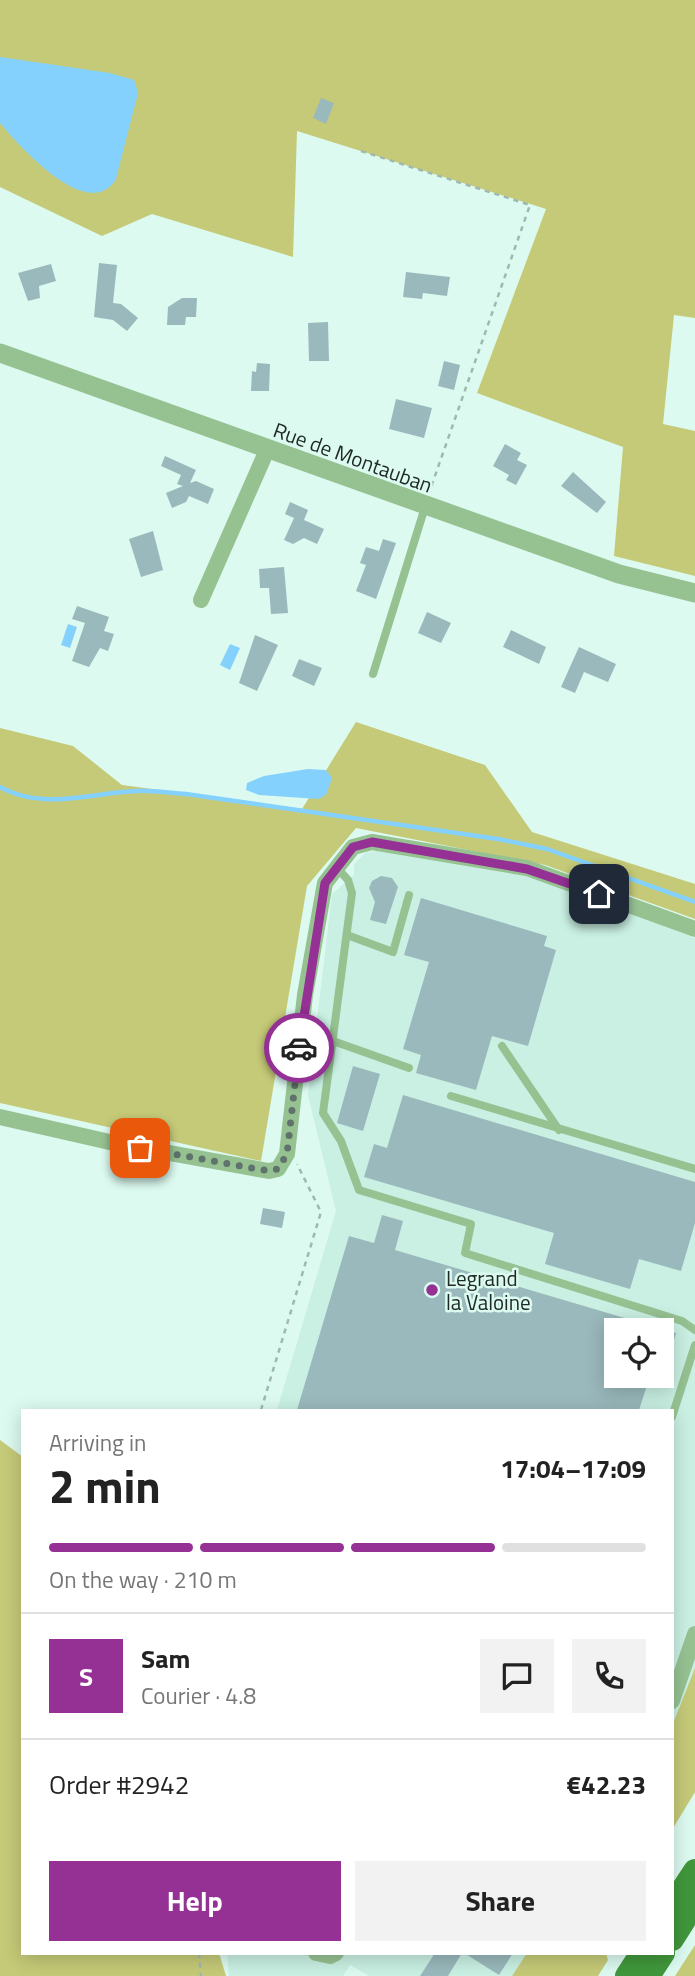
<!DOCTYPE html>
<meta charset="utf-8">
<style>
body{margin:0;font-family:"Titillium Web",sans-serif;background:#f2f2f2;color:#222;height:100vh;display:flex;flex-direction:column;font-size:26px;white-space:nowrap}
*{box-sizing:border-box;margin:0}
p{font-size:23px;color:#767676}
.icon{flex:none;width:38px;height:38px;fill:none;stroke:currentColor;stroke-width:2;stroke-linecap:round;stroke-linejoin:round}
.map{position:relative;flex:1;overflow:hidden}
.side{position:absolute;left:21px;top:1409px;width:653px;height:546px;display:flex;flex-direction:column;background:#fff;border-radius:0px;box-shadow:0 4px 18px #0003}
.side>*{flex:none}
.buttons{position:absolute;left:604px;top:1318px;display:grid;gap:14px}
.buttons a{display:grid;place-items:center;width:70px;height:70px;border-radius:0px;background:#fff;box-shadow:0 4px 18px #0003;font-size:35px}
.pin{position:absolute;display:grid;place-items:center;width:60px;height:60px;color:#fff;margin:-30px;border-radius:14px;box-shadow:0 4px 10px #0006}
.courier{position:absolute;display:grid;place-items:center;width:70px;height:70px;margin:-35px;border:5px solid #953095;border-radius:50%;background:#fff;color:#222;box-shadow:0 2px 9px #0007}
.overview em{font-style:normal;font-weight:700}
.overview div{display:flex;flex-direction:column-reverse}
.overview{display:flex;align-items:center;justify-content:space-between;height:119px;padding:0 28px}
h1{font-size:46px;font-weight:700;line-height:52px}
.bar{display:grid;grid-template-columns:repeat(4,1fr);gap:10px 7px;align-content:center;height:84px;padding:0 28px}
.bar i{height:9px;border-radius:5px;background:#e0e0e0}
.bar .on{background:#953095}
.bar p{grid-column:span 4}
.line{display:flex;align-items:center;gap:18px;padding:0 28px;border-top:2px solid #e0e0e0}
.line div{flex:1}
.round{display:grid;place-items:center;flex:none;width:74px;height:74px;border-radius:0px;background:#f2f2f2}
.primary-button{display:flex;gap:14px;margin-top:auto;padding:14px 28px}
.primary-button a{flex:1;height:80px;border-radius:0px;background:#953095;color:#fff;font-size:28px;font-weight:700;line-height:80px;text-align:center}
.primary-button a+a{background:#f2f2f2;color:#222}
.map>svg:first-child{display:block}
.built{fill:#c9f0e3;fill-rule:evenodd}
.green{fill:#c5ca78}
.water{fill:#85d1fd}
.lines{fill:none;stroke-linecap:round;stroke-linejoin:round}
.stream{stroke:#85d1fd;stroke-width:4.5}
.building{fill:#9ab9bc}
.path{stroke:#a0b8b0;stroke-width:2.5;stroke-dasharray:5 5;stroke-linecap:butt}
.service{stroke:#96c292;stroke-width:8}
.minor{stroke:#96c292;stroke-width:16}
.tertiary{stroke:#96c292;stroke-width:19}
.primary{stroke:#40973b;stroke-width:24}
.done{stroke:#60726c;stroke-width:7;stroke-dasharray:0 12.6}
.route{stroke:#953095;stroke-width:9}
.poi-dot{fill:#953095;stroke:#dcfaf0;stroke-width:2.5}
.labels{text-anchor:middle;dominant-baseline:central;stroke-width:5;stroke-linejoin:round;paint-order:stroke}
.street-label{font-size:21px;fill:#1e2925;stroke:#dcfaf0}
.poi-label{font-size:21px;fill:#1e2925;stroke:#dcfaf0;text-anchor:start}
</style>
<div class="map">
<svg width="695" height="1976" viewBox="0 0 695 1976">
<rect width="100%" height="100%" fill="#dcfaf0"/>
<path class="built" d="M381,850L525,874L695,938V1668L672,1726V1410H277L336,1211L308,1095L332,894L354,875V864L365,853ZM616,1330H662V1376H616Z
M227,1953H527L512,1976H369L350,1965L343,1976H229Z"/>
<path class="green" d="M0,0H695V318L674,315L663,424L695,431V576L614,556L623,447L477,393L546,209L297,131L293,257L152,214L102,236L0,187Z
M356,722L485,765L532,832L695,884V919L545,865L356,828L307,886L261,1161L0,1103V728L73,746L122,785L302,809Z
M0,1440L23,1457V1953H219L226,1976H0Z
M695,1668V1792L672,1830V1726Z
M695,1945V1976H675Z
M527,1953H606L608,1960L598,1976H512Z"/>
<path class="water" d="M0,57L110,73L134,80L138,93L116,179C89,224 20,147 0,123Z
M68,624L77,627L70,648L61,645Z
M230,644L240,648L230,670L220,665Z
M308,769L326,770L332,778L326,795L318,799L259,795L246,790L247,783L264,776Z"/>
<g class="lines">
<path class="stream" d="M0,787C43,811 89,793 136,791C152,790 169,793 186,794L498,839L547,849L695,902"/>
</g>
<path class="building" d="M321,98L334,103L326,124L313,118Z
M99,263L117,265L113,303L121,304L138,318L127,331L113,320L94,317Z
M51,264L56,281L39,286L40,298L28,301L18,273Z
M406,272L450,277L447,296L423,293L422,299L403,297Z
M182,298H197L196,317H186L185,325H167L168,307Z
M328,322L329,361H309L308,323Z
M444,361L460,365L454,390L438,386Z
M257,363L270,364L269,391H251L252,371L256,372Z
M396,399L432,408L424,438L389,429Z
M505,444L521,453L517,460L527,465L516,485L506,480L509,475L493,466Z
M165,456L196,470L190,483L196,481L214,489L208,504L189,496L186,502L172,508L166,493L183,486L177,484L181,475L161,466Z
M573,472L606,502L597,513L561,486Z
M290,502L308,510L304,520L324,529L317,544L304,538L293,544L284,540L294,518L285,514Z
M153,531L163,570L141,577L129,539Z
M383,539L396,543L376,599L356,591L366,565L360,563L366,547L379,551Z
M284,567L288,613L271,614L269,588H260L259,569Z
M77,606L109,617L104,631L114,634L108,651L100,648L89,667L72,661L85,623L72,619Z
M427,612L451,623L441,643L418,633Z
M511,630L546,647L539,664L503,647Z
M255,635L278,645L257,691L239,683Z
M579,647L616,664L608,682L584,672L575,693L561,687Z
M299,659L322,668L314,686L292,676Z
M381,876L392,878L398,887L386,924L370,920L375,902L369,888L372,881Z
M421,898L547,936L544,946L556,950L528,1046L492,1036L476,1090L416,1073L421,1055L403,1049L429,962L404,955Z
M353,1066L380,1074L363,1131L337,1123Z
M403,1095L695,1182V1223L681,1271L639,1259L630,1289L545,1264L554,1233L364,1177L374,1144L387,1148Z
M263,1208L285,1212L282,1228L260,1224Z
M382,1215L403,1221L395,1250L655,1327V1330H616V1376H650L639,1410H297L349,1236L374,1243Z
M662,1329L676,1333L665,1371L662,1370Z
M435,1953H462L448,1976H420Z
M464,1953H513L499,1975Z"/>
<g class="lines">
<path class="path" d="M361,151L530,205L430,490
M261,1410L321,1212L297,1164
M199,1953L201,1976"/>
<path class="service" d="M373,674L425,507
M337,868L348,880L352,893L323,1113L341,1141L359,1190L471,1224L465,1253L682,1321L695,1330
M347,935L393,952L409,895
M333,1041L409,1068
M502,1046L559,1130
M451,1096L695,1169
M672,1417L695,1345"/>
<path class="minor" d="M201,600L267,450
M0,1117L114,1143L269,1171L278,1169L287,1154L305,995L325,883L353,847L372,842L527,868L695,929
M672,1701L695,1634
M316,1953L330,1956L336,1953"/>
<path class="tertiary" d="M0,353L619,574L695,593"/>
<path class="primary" d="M672,1906L695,1871
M672,1939L695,1903
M627,1976L642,1953
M648,1976L663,1953"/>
</g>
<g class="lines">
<path class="done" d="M140,1148L269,1171L278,1169L287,1154L299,1048"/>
<path class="route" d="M299,1048L325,883L353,847L372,842L527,869L599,894"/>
</g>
<circle class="poi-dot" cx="432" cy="1290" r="7"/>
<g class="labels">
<g class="street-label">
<text transform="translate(353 457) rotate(20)">Rue de Montauban</text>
</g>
<g class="poi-label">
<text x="446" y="1278">Legrand<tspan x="446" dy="24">la Valoine</tspan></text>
</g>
</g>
</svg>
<div class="buttons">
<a><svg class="icon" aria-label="locate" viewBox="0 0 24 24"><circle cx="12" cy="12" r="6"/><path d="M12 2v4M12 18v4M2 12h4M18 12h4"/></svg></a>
</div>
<div class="pin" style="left:140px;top:1148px;background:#ea580c"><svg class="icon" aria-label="bag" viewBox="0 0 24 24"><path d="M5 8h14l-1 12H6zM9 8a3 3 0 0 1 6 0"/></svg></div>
<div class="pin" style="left:599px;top:894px;background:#1f2937"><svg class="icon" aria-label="home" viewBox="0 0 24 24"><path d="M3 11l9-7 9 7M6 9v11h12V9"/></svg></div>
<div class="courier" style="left:299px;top:1048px"><svg class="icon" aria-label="car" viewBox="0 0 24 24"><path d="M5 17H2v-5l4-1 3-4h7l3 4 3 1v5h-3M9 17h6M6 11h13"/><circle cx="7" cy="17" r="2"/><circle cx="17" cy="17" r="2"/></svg></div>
<section class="side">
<div class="overview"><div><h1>2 min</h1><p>Arriving in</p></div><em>17:04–17:09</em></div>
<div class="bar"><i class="on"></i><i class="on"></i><i class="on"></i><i></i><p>On the way · 210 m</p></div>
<div class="line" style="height:126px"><b class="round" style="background:#953095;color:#fff">S</b><div><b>Sam</b><p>Courier · 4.8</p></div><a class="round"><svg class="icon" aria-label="chat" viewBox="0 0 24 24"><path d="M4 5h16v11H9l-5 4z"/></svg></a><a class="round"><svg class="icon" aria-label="phone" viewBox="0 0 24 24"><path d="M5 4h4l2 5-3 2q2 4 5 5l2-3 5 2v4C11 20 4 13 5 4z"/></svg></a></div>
<div class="line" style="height:91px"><div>Order #2942</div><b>€42.23</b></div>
<div class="primary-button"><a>Help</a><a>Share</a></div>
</section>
</div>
